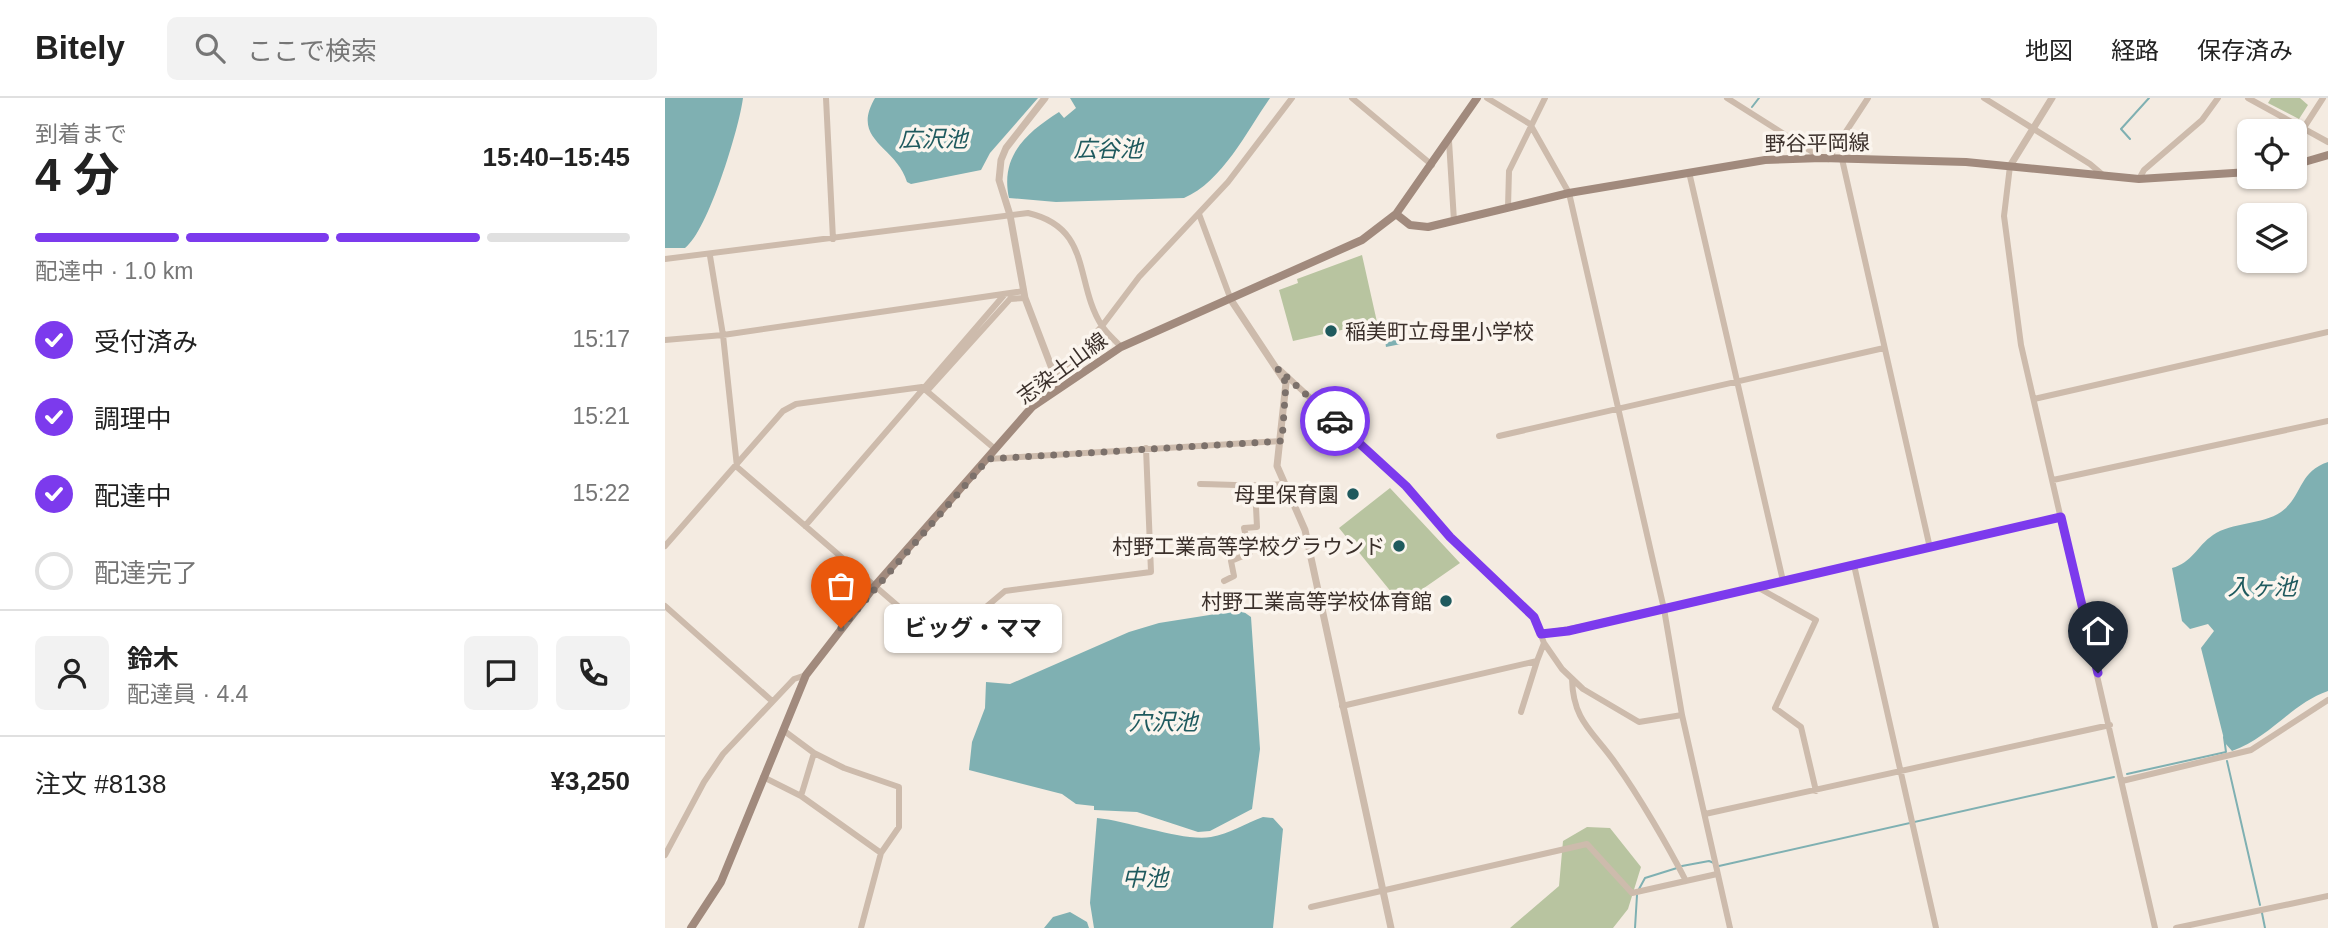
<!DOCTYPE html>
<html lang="ja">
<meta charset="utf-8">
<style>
body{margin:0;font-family:Helvetica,"Noto Sans JP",sans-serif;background:#f2f2f2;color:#222;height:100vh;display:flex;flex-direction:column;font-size:26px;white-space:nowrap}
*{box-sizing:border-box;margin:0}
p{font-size:23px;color:#767676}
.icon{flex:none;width:38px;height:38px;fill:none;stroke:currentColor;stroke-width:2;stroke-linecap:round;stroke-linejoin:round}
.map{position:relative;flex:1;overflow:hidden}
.sheet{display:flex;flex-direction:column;background:#fff;width:665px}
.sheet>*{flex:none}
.buttons{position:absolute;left:1572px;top:21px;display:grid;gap:14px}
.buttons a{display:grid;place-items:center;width:70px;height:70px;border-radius:10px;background:#fff;box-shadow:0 2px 5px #0004;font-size:35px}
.pin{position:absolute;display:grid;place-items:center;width:60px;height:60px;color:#fff;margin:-72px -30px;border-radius:50% 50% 50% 0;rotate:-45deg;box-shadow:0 0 7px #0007}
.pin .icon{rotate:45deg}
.courier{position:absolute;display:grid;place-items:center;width:70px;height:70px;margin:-35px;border:5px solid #7c3aed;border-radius:50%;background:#fff;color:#222;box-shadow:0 2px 9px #0007}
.bubble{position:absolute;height:49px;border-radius:10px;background:#fff;box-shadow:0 2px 5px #0004;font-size:23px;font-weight:700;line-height:49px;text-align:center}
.headline em{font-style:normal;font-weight:700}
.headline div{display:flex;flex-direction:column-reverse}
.headline{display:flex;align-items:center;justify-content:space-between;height:119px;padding:0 35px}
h1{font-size:46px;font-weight:700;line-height:52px}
.bar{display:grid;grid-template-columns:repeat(4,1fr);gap:10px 7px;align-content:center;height:84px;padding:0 35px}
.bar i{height:9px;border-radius:5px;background:#e0e0e0}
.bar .current{background:#7c3aed}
.bar p{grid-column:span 4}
.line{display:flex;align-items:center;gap:18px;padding:0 35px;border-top:2px solid #e0e0e0}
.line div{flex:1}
.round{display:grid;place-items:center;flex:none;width:74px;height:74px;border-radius:10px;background:#f2f2f2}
ol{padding:0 35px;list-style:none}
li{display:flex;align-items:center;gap:21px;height:77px}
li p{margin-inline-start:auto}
li .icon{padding:7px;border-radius:50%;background:#7c3aed;color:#fff;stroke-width:4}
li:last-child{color:#767676}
li i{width:38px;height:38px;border:4px solid #e0e0e0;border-radius:50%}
header{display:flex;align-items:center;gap:42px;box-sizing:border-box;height:98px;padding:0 35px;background:#fff;border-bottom:2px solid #e0e0e0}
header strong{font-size:33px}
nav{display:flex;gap:38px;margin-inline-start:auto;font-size:24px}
.search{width:490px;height:63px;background:#f2f2f2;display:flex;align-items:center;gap:18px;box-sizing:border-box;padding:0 24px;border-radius:10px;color:#767676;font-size:26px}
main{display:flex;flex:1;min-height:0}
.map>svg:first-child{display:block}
.green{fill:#b8c4a0}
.water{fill:#7fb0b2}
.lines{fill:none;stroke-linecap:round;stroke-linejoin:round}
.stream{stroke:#7fb0b2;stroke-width:2}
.minor{stroke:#cdbbac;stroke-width:6}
.tertiary{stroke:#cdbbac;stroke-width:7}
.secondary{stroke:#a18a7d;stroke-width:8}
.done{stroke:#7c716b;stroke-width:7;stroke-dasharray:0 12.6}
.route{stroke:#7c3aed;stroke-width:9}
.poi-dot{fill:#1f5a5e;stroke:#fbf5ee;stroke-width:2.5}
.labels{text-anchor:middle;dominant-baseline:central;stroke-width:7;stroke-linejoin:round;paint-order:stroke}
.street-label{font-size:21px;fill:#3b302b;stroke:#fbf5ee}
.poi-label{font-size:21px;fill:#3b302b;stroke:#fbf5ee;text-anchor:end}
.water-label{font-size:23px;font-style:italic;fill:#1f5a5e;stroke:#fbf5ee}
</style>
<header>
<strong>Bitely</strong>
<div class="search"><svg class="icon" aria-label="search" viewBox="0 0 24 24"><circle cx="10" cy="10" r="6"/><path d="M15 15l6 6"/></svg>ここで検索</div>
<nav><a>地図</a><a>経路</a><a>保存済み</a></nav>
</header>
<main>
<section class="sheet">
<div class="headline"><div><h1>4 分</h1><p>到着まで</p></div><em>15:40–15:45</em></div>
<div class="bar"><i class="current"></i><i class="current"></i><i class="current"></i><i></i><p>配達中 · 1.0 km</p></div>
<ol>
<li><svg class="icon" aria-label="check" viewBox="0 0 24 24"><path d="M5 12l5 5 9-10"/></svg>受付済み<p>15:17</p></li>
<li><svg class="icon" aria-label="check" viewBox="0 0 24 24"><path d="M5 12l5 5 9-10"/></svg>調理中<p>15:21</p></li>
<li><svg class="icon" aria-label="check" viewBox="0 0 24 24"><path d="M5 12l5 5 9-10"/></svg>配達中<p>15:22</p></li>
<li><i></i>配達完了</li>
</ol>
<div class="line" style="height:126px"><a class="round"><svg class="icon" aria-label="person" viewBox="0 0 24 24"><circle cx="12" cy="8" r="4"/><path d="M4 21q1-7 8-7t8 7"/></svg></a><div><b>鈴木</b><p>配達員 · 4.4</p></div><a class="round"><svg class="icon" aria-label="chat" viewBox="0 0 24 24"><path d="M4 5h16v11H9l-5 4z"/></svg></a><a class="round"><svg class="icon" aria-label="phone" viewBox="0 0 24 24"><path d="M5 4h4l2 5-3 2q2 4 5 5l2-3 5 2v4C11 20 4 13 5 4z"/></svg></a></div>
<div class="line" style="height:91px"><div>注文 #8138</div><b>¥3,250</b></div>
</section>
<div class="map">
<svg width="1663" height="830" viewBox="0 0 1663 830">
<rect width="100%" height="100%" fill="#f4ebe1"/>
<path class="green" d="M1606,0H1635L1643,7L1634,21L1603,5Z
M697,157L712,224L628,243L614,192L633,185L632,181Z
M725,390L795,465L736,506L674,430Z
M922,729L945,730L976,769L963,811L948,830H845L894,788L898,743Z"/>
<path class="water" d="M0,0H78C74,31 43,133 20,150H0Z
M210,0H373L325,55L316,72L246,86L242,84C231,47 185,43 210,0Z
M405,0H605C582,33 557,84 519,100L391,104L344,100C335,58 361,35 394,14L399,20L411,10Z
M732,222L736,246L721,249L717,224Z
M1663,364V593C1627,605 1605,640 1567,653L1560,645L1536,550L1549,533L1543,526L1525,531L1517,523L1507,470C1527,465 1532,448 1548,437C1567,424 1597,427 1616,414C1638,398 1633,374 1663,364Z
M576,512L586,519L595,651L587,711L545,733L533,734L472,714L429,712V708L411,706L397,696L304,672L307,644L320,610L321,584L345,586L464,534L494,525Z
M598,719L608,720L618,731L608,830H429L425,805L432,720C464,723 519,744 546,739C564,736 581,725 598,719Z
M405,814L422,824L424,830H379L388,819Z"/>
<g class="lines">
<path class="stream" d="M1087,9L1094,0
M1465,41L1456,31L1484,0
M1562,663L1595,807
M1462,676L1561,654L1559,639
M1017,768L1044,763L1049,765
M1054,768L1449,679
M974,791L980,780L1012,770
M1597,815L1600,830
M970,830L972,797"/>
<path class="minor" d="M161,0L168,141
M687,0L767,67
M822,0L865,26L904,95L999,511L1017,617L1065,830
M1062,0L1157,60
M1319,0L1425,66L1438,77
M1583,0L1663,44
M1638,31L1658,0
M784,43L789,123
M1163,61L1203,0
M1177,61L1265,450
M1345,68L1339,118L1356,247L1490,830
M1024,74L1118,483
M1474,81L1479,72L1537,22L1553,0
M843,109L844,73L880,0
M534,116L566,202
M45,158L58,237L72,369L277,546L340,493L486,474L481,350
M0,161L363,115C428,130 409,185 437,228C442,236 450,242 456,249
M0,242L58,237L359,193
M615,272L741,388L785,439L869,519L879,545L897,571L918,591L974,624L1017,617
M390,280L437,228L474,179L563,84L627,0
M262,293L345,201L360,200
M1369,301L1663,234
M834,338L1219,250
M323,361L616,343
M1388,382L1663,323
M535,386C563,386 590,389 618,386
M140,428L340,196
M0,448L118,313L131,306L257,289L330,351
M1189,467L1271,830
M559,483L569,478L566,463L585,455L579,430L592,429L590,389
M1092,489L1151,522L1110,610L1136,629L1151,693
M0,508L107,603
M876,536L943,524L1396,419
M907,581C908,624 929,634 951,666C974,698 1003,748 1021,783
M677,608L872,563L879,545
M856,614L872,563
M118,632L149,655L136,698
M149,655L179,670L234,689V729L216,755L196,830
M98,679L136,698L216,755
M1457,683L1586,652L1663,602
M1040,716L1445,627
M0,757L39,684L58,656L129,581L141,577
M646,809L922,746L967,795L1052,776
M1511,830L1663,798"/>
<path class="tertiary" d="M380,0L341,50L336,62L334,82L345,117L360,200L394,289
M1345,68L1387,0
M566,202L621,285L612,368L640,432L726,830"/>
<path class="secondary" d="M1629,67L1663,57
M731,116L745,127L763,129L904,95L1100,62L1157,60L1301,64L1474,81L1584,74
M26,830L56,784L141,577L209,489L367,309L456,249L697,142L731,116L812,0"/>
</g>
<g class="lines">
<path class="done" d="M176,530L323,361L617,343L621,285L613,271L670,323"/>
<path class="route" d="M670,323L741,388L785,439L869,519L876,536L903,533L1396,419L1433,575"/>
</g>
<g class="poi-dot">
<circle cx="666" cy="233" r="7"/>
<circle cx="688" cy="396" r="7"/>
<circle cx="734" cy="448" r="7"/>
<circle cx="781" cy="503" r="7"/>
</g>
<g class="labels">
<g class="street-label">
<text transform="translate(1152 45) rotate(-1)">野谷平岡線</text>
<text transform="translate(397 270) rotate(-36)">志染土山線</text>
</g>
<g class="poi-label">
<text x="680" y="233" text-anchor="start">稲美町立母里小学校</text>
<text x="674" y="396">母里保育園</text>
<text x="720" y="448">村野工業高等学校グラウンド</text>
<text x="767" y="503">村野工業高等学校体育館</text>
</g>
<g class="water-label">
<text x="268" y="41">広沢池</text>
<text x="443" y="51">広谷池</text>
<text x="1597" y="489">入ヶ池</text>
<text x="498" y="624">穴沢池</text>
<text x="480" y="780">中池</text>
</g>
</g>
</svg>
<div class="buttons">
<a><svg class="icon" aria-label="locate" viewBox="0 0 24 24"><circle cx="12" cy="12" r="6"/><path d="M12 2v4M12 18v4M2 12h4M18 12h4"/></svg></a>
<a><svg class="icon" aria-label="layers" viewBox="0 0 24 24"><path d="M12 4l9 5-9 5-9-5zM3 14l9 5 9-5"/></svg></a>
</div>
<div class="pin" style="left:176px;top:530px;background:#ea580c"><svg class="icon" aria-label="bag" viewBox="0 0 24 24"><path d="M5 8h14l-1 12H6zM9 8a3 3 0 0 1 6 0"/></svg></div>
<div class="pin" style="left:1433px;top:575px;background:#1f2937"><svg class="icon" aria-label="home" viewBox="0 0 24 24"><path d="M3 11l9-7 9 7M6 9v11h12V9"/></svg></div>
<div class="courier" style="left:670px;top:323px"><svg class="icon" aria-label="car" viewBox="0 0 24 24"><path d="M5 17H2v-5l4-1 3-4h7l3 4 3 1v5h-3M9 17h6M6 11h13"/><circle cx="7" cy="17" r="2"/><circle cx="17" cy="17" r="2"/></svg></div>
<div class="bubble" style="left:219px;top:506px;width:178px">ビッグ・ママ</div>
</div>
</main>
